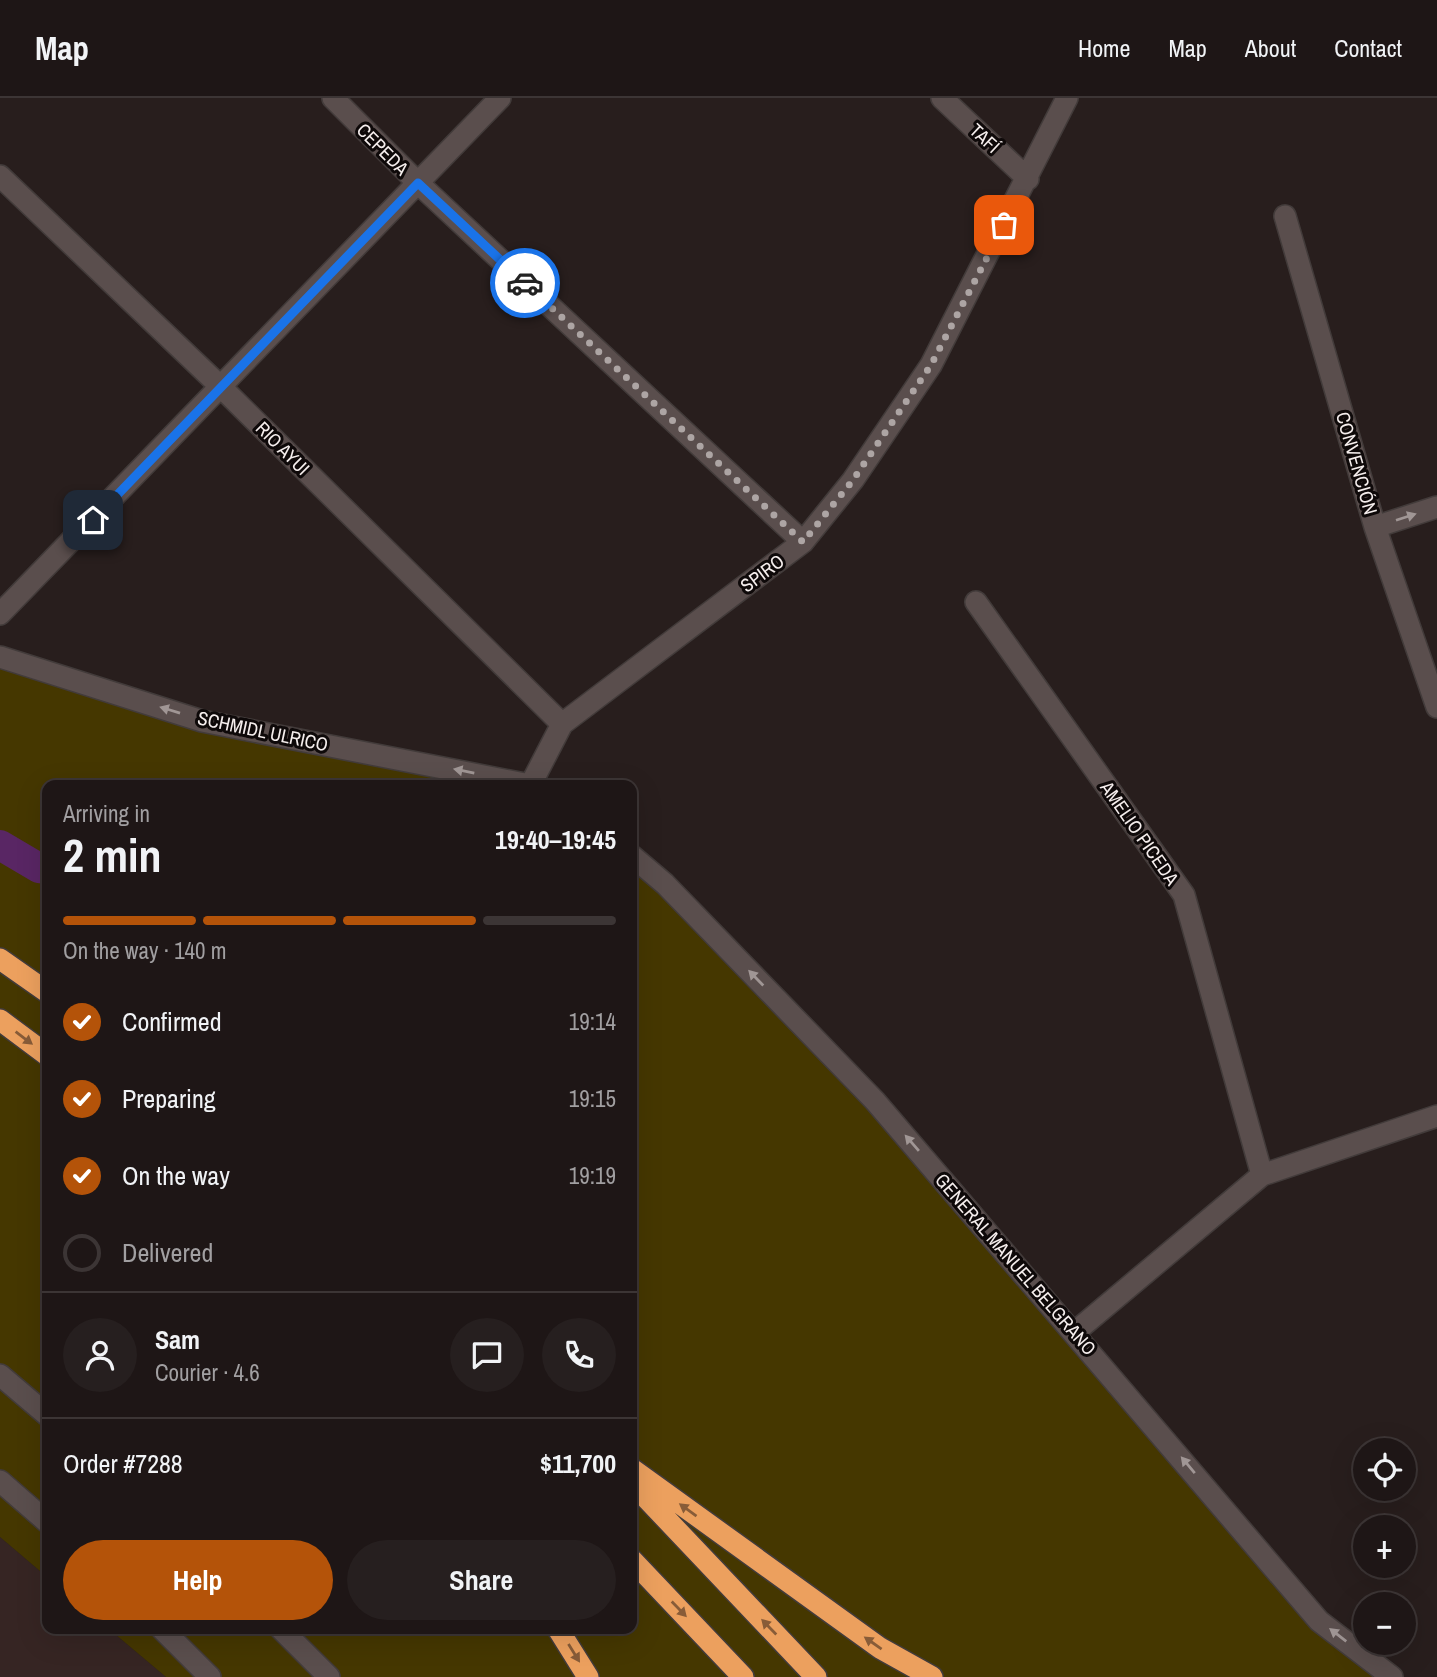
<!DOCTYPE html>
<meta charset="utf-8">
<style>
body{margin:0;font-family:"Archivo Narrow",sans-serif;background:#261f1f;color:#f1f3f6;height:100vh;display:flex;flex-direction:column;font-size:26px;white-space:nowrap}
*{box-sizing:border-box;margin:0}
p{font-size:23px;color:#a19fa1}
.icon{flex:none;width:38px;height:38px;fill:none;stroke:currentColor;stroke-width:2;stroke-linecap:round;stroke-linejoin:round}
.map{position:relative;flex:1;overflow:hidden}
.panel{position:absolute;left:42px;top:682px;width:595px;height:854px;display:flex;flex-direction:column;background:#1e1616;border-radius:14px;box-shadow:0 7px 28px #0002,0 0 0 2px #3c3535}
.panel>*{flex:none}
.buttons{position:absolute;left:1353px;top:1340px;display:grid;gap:14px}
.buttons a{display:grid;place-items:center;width:63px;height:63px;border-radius:50%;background:#1e1616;box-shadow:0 7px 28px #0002,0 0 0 2px #3c3535;font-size:35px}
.pin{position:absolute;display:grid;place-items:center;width:60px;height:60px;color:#fff;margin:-30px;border-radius:14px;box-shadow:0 4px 10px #0006}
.courier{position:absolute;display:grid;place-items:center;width:70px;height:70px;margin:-35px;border:5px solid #1a73e8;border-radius:50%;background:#fff;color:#222;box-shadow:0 2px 9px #0007}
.summary em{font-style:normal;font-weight:700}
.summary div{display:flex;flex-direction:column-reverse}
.summary{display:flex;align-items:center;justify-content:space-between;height:119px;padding:0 21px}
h1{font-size:46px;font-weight:700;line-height:52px}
.bar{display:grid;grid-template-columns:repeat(4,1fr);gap:10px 7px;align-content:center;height:84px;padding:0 21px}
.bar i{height:9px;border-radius:5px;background:#3c3535}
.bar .active{background:#b45309}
.bar p{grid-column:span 4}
.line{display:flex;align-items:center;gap:18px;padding:0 21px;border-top:2px solid #3c3535}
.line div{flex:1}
.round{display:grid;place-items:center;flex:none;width:74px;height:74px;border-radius:37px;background:#261f1f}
ol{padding:0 21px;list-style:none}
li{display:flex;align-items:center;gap:21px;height:77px}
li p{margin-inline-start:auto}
li .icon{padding:7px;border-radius:50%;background:#b45309;color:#fff;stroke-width:4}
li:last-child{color:#a19fa1}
li i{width:38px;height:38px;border:4px solid #3c3535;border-radius:50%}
.primary-button{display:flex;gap:14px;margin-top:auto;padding:14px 21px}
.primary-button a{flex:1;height:80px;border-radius:42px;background:#b45309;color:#fff;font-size:28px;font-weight:700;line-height:80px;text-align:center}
.primary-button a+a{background:#261f1f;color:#f1f3f6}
header{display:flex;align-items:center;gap:42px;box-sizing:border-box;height:98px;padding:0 35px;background:#1e1616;border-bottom:2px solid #3c3535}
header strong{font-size:33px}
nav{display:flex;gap:38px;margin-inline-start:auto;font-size:24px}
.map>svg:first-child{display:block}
.built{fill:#362523}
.green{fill:#453700}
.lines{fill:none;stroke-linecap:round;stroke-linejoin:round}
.canal{stroke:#592664;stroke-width:30}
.minor-casing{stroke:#423b3a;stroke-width:24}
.highway-casing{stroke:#423b3a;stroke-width:24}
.minor{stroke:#5a4e4d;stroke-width:21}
.highway{stroke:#eca05e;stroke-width:21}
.oneway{fill:#a09695}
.oneway2{fill:#885c38}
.done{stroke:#ada5a4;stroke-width:7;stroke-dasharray:0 12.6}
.route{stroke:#1a73e8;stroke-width:9}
.labels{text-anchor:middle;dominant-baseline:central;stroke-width:6;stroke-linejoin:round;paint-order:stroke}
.street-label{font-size:19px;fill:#f5eeed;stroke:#0e0909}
</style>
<header>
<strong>Map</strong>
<nav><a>Home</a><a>Map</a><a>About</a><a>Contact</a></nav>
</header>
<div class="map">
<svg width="1437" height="1579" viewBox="0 0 1437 1579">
<rect width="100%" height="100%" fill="#281e1d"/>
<path class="built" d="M0,1439L47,1479V1531H109L166,1579H0Z"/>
<path class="green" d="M0,559L202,623L535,688H47V1479L0,1439Z
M632,758L875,1003L1319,1523L1392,1579H166L109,1531H632Z"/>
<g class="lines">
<path class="canal" d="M0,747L39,770L47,771"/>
<defs>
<path id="minor" d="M333,0L418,85L803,444
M942,0L1028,81
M0,78L222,290L562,626
M1285,118L1375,429L1437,609
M1375,429L1437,409
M976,504L1184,797L1262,1077
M0,516L500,0
M0,559L202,623L535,688
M531,686L562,626L803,444L853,382L931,267L1067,0
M632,758L665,786L875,1003L1319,1523L1392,1579
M1075,1234L1262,1077L1437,1018
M0,1277L47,1317
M0,1383L47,1424
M162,1531L210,1579
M281,1531L329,1579"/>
<path id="highway" d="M0,861L47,894
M0,922L47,957
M632,1371L880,1550L932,1579
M632,1385L816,1579
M632,1462L743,1579
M558,1531L588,1579"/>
</defs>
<use href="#minor" class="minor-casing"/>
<use href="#highway" class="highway-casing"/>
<use href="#minor" class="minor"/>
<use href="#highway" class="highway"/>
</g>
<defs><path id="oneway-solid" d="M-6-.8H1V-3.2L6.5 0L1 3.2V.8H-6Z" transform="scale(1.75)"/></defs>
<g class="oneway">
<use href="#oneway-solid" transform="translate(1406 419) rotate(-18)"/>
<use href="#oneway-solid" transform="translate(170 612) rotate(-163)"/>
<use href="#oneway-solid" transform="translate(464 673) rotate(-169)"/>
<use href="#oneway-solid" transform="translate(756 880) rotate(-134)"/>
<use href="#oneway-solid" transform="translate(912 1045) rotate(-131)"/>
<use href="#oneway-solid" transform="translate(1188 1367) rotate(-130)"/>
<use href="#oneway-solid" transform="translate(1338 1537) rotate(-142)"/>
</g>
<g class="oneway2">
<use href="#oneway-solid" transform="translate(24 940) rotate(37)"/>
<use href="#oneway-solid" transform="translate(688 1412) rotate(-144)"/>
<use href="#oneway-solid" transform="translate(679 1511) rotate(46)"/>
<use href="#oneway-solid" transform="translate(769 1529) rotate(-134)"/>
<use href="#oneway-solid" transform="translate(873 1545) rotate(-145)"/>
<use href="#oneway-solid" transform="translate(574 1555) rotate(58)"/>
</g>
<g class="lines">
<path class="done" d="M525,185L803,444L853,382L931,267L1004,127"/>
<path class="route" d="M93,422L418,85L525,185"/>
</g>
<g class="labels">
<g class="street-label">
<text transform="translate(985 40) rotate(43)">TAFÍ</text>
<text transform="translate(383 51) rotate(45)">CEPEDA</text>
<text transform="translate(283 350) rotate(45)">RIO AYUI</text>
<text transform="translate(1357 365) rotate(74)">CONVENCIÓN</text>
<text transform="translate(762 475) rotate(-37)">SPIRO</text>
<text transform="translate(263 633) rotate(12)">SCHMIDL ULRICO</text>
<text transform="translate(1140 735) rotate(55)">AMELIO PICEDA</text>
<text transform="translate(1016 1166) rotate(49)">GENERAL MANUEL BELGRANO</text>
</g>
</g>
</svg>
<div class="buttons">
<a><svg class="icon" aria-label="locate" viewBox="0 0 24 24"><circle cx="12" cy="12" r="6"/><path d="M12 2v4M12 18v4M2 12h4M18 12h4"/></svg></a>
<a>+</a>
<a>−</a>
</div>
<div class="pin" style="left:1004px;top:127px;background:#ea580c"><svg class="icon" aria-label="bag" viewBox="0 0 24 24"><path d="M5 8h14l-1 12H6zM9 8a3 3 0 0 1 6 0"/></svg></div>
<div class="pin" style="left:93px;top:422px;background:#1f2937"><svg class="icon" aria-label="home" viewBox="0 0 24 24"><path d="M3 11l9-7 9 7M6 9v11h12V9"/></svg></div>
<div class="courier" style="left:525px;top:185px"><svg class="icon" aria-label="car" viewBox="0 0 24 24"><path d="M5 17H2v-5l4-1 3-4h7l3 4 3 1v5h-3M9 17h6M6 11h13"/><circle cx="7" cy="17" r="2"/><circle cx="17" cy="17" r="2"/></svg></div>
<section class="panel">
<div class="summary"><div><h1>2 min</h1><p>Arriving in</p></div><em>19:40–19:45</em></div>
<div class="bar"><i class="active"></i><i class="active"></i><i class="active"></i><i></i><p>On the way · 140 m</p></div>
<ol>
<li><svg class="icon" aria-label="check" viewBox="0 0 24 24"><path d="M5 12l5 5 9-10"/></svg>Confirmed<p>19:14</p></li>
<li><svg class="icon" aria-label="check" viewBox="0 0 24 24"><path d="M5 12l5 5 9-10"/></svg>Preparing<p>19:15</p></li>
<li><svg class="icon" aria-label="check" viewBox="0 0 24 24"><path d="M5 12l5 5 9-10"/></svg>On the way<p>19:19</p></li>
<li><i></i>Delivered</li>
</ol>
<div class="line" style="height:126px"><a class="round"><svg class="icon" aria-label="person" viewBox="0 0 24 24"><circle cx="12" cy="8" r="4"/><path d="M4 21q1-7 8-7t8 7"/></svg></a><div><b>Sam</b><p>Courier · 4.6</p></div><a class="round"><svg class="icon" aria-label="chat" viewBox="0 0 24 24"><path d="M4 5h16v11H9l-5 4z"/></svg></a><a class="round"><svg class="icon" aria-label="phone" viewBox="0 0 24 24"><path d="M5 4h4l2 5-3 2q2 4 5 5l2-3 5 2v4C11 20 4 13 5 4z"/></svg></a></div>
<div class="line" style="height:91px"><div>Order #7288</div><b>$11,700</b></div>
<div class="primary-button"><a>Help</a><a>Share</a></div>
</section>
</div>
